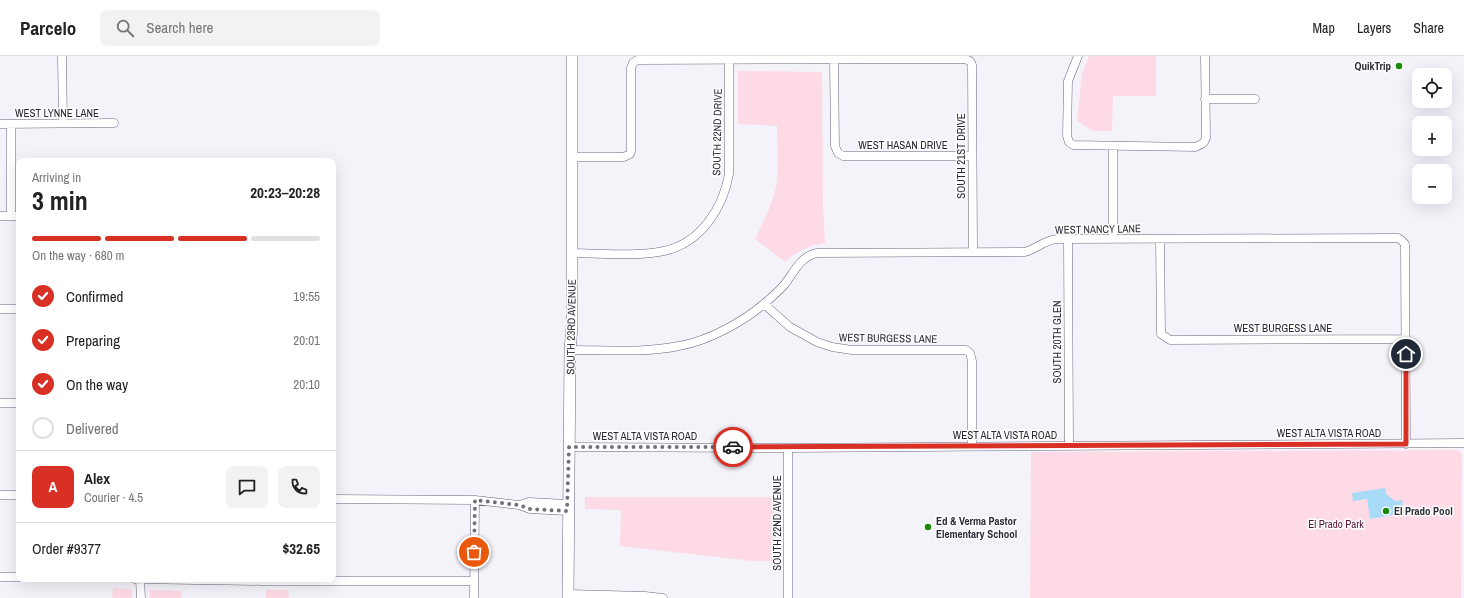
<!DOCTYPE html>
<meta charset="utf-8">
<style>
body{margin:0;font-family:"Archivo Narrow",sans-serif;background:#f2f2f2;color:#222;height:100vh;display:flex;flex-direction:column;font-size:15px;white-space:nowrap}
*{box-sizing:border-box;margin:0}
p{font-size:13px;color:#767676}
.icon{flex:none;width:22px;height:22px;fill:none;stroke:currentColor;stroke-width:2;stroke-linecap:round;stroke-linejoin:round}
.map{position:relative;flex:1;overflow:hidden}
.panel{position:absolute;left:16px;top:102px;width:320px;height:424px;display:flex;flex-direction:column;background:#fff;border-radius:8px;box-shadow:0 4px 16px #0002}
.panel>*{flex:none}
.buttons{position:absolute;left:1412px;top:12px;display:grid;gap:8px}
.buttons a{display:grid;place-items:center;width:40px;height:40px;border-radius:8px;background:#fff;box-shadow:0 4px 16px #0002;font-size:20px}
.pin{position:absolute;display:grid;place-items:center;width:34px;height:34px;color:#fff;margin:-17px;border:2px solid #fff;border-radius:50%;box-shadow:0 1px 4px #0007}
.courier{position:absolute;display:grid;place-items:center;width:40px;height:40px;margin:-20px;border:3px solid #d93025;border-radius:50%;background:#fff;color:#222;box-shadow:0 1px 5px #0007}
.summary em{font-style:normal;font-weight:700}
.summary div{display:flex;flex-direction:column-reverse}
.summary{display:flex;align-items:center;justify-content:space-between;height:68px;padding:0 16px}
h1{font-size:26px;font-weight:700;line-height:30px}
.bar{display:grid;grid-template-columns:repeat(4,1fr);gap:6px 4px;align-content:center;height:48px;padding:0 16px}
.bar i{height:5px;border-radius:3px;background:#e0e0e0}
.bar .active{background:#d93025}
.bar p{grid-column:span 4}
.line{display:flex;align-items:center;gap:10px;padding:0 16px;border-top:1px solid #e0e0e0}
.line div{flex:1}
.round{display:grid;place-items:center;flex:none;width:42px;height:42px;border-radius:8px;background:#f2f2f2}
ol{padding:0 16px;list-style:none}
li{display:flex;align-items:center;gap:12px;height:44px}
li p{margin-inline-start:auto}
li .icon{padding:4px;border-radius:50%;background:#d93025;color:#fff;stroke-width:4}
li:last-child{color:#767676}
li i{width:22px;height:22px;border:2px solid #e0e0e0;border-radius:50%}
header{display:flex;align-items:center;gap:24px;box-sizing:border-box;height:56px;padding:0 20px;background:#fff;border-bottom:1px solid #e0e0e0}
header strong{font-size:19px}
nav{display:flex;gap:22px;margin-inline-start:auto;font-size:14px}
.search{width:280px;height:36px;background:#f2f2f2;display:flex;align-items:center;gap:10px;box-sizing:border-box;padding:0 14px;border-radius:8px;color:#767676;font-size:15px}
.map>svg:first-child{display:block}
.green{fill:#fedae6}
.water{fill:#a7dbf8}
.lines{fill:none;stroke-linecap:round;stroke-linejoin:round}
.street-casing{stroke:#6a6480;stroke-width:9}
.secondary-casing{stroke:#6a6480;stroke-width:12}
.street{stroke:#fff;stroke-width:8}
.secondary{stroke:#fff;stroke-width:11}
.done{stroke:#72707b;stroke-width:4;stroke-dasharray:0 7.2}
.route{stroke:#d93025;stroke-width:5}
.poi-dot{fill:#1a8906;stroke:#fff;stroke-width:1.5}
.labels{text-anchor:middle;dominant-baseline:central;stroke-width:3;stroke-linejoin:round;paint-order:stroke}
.poi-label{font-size:11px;font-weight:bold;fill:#2c2a36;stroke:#fff;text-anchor:start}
.street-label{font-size:11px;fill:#2c2a36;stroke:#fff}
.park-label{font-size:11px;fill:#561735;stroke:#fff}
</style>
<header>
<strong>Parcelo</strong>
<div class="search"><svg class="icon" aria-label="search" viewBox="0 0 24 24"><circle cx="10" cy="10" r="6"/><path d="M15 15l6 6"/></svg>Search here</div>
<nav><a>Map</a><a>Layers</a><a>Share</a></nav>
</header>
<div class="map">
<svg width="1464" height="542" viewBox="0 0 1464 542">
<rect width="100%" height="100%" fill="#f4f3fa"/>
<path class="green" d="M1089,0H1156V40H1113L1112,75H1093L1077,65L1082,18Z
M738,15L822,16L823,148L825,187C807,190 799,194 785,206L755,183C762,168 771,152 775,135C780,115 777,89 777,70L738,68Z
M1457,394L1460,396L1462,399L1461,542H1030L1031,396Z
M585,441H779L777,505H752L620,490L621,454L585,453Z
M113,532L130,533L132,535V542H112Z
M150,534L181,535L182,542H150Z
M266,534H288L289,542H266Z"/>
<path class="water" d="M1385,432L1386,438L1395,445L1402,444L1404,457L1370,463L1367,443L1353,445L1352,437Z"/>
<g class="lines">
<defs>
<path id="street" d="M62,0L63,67
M1078,0L1068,25L1067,80L1069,86L1073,89L1195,91C1200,89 1204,88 1206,82L1205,0
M834,4L835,90L838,97L843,100H972
M1205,43H1255
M0,68L114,67
M11,68V159
M1113,90V182
M572,101H624L630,98L631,95V12L633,7L637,4L965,3L970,5L972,9L973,196
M0,160H19
M1068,183L1069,390
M1160,183L1161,278L1170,284L1406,283
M572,197C601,197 636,201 664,195C701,187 723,152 729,118V4
M764,248L790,271L817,286L832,291L852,294H966L970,297L972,305V390
M0,253H19
M570,294C606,294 644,297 679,290C708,285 743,266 765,247C772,241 779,235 785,228C794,216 801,200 817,197L1025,196C1036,193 1045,184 1057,183L1398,182L1401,184L1405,188L1406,388
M0,347H19
M569,391L788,392L1464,387
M788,392V542
M0,439H19
M333,443L475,444L519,449L530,453L567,455
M519,449L529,446L567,448
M0,521H19
M135,523L262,525H474
M140,523L141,542
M568,538L645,540L663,542
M474,542L475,444"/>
<path id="secondary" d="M568,542L570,294L572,271V0"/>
</defs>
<use href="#street" class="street-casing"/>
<use href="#secondary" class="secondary-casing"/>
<use href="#street" class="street"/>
<use href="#secondary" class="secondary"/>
</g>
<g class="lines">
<path class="done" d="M474,496L475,444L519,449L530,453L567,455L569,391H733"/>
<path class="route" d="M733,391L1406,388V298"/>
</g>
<g class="poi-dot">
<circle cx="1399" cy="10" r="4"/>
<circle cx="1386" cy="455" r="4"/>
<circle cx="928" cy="471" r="4"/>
</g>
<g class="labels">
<g class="poi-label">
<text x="1391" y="10" text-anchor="end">QuikTrip</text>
<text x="1394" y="455">El Prado Pool</text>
<text x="936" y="465">Ed &amp; Verma Pastor<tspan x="936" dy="13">Elementary School</tspan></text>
</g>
<g class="street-label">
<text x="57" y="57">WEST LYNNE LANE</text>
<text transform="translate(717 76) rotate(-89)">SOUTH 22ND DRIVE</text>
<text x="903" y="89">WEST HASAN DRIVE</text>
<text transform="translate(961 100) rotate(-90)">SOUTH 21ST DRIVE</text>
<text transform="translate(1098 173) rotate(-1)">WEST NANCY LANE</text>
<text transform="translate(571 271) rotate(-89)">SOUTH 23RD AVENUE</text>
<text x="1283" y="272">WEST BURGESS LANE</text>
<text transform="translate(888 282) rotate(1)">WEST BURGESS LANE</text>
<text transform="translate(1057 286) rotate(-90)">SOUTH 20TH GLEN</text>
<text x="1329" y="377">WEST ALTA VISTA ROAD</text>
<text x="1005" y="379">WEST ALTA VISTA ROAD</text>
<text x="645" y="380">WEST ALTA VISTA ROAD</text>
<text transform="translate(777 467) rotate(-90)">SOUTH 22ND AVENUE</text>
</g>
<g class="park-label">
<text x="1336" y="468">El Prado Park</text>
</g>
</g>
</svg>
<div class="buttons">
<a><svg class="icon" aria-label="locate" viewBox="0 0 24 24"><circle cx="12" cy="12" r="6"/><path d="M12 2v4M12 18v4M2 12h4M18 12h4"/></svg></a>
<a>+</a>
<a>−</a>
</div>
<div class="pin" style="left:474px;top:496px;background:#ea580c"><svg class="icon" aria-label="bag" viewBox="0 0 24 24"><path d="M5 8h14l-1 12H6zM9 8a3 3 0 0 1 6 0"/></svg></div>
<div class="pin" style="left:1406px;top:298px;background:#1f2937"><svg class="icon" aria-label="home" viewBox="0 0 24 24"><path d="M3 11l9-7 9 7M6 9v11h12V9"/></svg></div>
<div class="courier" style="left:733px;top:391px"><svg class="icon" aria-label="car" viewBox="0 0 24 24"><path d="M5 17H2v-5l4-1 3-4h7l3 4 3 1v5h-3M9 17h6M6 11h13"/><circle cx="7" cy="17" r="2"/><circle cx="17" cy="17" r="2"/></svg></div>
<section class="panel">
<div class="summary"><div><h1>3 min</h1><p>Arriving in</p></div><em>20:23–20:28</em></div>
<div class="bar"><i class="active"></i><i class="active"></i><i class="active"></i><i></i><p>On the way · 680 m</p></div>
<ol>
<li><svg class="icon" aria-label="check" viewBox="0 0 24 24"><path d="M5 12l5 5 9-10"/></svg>Confirmed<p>19:55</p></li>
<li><svg class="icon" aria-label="check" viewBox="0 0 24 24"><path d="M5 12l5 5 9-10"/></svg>Preparing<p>20:01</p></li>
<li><svg class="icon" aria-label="check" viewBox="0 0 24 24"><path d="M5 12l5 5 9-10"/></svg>On the way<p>20:10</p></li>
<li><i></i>Delivered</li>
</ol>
<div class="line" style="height:72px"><b class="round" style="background:#d93025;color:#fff">A</b><div><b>Alex</b><p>Courier · 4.5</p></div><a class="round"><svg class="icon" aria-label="chat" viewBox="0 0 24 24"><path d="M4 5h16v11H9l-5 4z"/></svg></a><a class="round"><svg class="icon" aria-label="phone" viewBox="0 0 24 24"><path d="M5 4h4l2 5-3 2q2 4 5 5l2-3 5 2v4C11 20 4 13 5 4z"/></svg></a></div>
<div class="line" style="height:52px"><div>Order #9377</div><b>$32.65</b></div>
</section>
</div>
